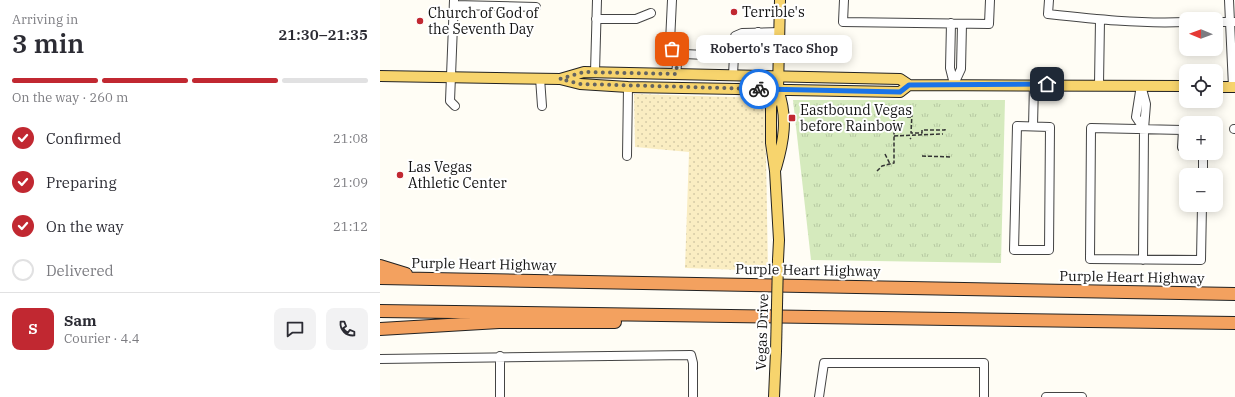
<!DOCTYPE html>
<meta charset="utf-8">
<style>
body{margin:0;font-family:"IBM Plex Serif",serif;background:#f2f2f3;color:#2b2b33;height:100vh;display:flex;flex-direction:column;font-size:15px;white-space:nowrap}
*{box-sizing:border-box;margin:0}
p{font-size:13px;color:#7c7c81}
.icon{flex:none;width:22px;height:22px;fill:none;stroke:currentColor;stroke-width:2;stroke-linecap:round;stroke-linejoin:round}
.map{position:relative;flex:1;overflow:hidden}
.panel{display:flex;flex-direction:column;background:#fff;width:380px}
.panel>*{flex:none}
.needle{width:26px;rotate:271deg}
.buttons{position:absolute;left:799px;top:12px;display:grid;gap:8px}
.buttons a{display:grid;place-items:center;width:44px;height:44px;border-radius:8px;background:#fff;box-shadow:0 2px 10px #0003;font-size:20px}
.pin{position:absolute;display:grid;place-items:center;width:34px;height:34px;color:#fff;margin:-17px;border-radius:8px;box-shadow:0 2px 6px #0006}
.courier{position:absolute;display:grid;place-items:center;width:40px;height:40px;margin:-20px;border:3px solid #1a73e8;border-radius:50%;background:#fff;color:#222;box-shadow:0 1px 5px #0007}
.bubble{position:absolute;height:28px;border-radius:8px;background:#fff;box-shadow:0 2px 10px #0003;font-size:13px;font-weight:600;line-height:28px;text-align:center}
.overview em{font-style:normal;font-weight:600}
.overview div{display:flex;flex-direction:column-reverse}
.overview{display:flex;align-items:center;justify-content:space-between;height:68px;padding:0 12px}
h1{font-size:26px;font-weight:600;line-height:30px}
.bar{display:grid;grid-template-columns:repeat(4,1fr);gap:6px 4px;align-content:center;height:48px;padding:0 12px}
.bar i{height:5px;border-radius:3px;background:#e1e1e2}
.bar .on{background:#c12831}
.bar p{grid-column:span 4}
.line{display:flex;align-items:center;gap:10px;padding:0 12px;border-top:1px solid #e1e1e2}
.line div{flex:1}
.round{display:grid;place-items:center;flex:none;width:42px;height:42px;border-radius:8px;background:#f2f2f3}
ol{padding:0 12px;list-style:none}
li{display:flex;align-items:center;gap:12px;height:44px}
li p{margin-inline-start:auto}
li .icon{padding:4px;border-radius:50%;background:#c12831;color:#fff;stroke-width:4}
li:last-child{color:#7c7c81}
li i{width:22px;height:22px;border:2px solid #e1e1e2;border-radius:50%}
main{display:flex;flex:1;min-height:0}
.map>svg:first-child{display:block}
.sand{fill:url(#sand-dots)}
.park{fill:url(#park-tufts)}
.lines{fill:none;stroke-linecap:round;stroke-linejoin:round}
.minor-casing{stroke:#444;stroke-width:10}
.major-casing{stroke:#222;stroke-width:12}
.highway-casing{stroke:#222;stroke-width:14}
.path{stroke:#333;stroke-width:1.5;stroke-dasharray:4 2;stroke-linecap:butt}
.minor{stroke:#fff;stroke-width:8}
.major{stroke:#f7d46d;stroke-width:10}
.highway{stroke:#f3a15f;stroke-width:12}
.major-bridge-casing{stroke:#222;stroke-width:12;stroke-linecap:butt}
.major-bridge{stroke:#f7d46d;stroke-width:10}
.done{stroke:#646461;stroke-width:4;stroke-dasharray:0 7.2}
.route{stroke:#1a73e8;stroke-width:5}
.poi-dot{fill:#c12831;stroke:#fff;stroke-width:1.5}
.labels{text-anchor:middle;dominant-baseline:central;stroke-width:4;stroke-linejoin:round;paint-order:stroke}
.poi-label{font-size:14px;fill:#111;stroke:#fff;text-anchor:start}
.street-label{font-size:14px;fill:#111;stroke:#fff}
</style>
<main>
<section class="panel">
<div class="overview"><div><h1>3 min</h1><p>Arriving in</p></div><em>21:30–21:35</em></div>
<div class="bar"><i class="on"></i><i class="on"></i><i class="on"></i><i></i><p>On the way · 260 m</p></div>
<ol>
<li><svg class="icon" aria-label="check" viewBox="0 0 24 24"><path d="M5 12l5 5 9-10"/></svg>Confirmed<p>21:08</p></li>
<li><svg class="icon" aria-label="check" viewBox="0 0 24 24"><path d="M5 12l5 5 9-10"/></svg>Preparing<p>21:09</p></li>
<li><svg class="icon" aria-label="check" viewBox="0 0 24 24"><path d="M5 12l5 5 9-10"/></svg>On the way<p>21:12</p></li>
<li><i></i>Delivered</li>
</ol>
<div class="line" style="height:72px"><b class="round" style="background:#c12831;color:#fff">S</b><div><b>Sam</b><p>Courier · 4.4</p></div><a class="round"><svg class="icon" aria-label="chat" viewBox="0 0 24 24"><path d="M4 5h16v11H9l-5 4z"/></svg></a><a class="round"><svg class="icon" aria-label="phone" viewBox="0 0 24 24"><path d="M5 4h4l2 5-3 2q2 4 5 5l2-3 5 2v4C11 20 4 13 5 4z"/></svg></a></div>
</section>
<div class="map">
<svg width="855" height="397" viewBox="0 0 855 397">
<defs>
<pattern id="sand-dots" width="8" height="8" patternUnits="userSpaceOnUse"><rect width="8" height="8" fill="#faedc2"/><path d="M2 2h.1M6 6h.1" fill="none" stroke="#d5caa6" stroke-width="1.8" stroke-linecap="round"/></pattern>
<pattern id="park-tufts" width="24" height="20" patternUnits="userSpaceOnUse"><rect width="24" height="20" fill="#d5eabd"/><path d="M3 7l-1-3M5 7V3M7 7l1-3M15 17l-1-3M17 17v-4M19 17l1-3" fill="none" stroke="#b6c8a1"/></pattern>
</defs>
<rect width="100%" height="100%" fill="#fffdf5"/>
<path class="sand" d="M254,94L385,98L388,271L305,268L309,152L255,147Z"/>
<path class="park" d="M413,100H625L621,263L431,260Z"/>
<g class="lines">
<defs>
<path id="minor" d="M74,0L70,101L75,106
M292,0L290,42L292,49L298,55
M464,0L463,22L609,24L610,0
M669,0L668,14C714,19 760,24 806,22
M849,0L853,87
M74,5L156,7
M216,19H256L271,13
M836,22H854
M571,23L570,68L574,84
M215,72L217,0
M296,74L298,55L304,54L369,57L379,48L378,32
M353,75L355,36L362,33L400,32
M160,78L162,106
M574,84L581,69L582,24
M719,84L720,20
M761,85L766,104L764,129L756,117Z
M637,126L670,127L669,250H634Z
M653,126L654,84
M854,129H855
M806,148L802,147L803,130L711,128L710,259L821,260L822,205
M247,156L248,87
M823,175V153
M763,260L764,129
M0,359L311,355L313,363V397
M120,397V356
M439,397L444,363H604V397
M666,397H702"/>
<path id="major" d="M0,76L180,79L200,84L248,87L520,92L529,85
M180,79L204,72L520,79L529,85L806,86
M836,87H855
M396,168C404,141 408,117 398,90
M398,260L399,240L395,171L391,143V106L398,90L400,0
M394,397L396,351"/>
<path id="highway" d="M0,266L26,274
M0,278L855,294
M0,311L855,323
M0,329L119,322H235"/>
</defs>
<use href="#minor" class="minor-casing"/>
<use href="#major" class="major-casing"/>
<use href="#highway" class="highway-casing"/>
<path class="path" d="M532,113L531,133H542V130H565V128
M527,117H532
M514,136L563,134
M530,138L531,139
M505,154L510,164
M542,156L572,157
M497,171L502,166L514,163V112"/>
<use href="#minor" class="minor"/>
<use href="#major" class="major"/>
<use href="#highway" class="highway"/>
<defs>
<path id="major-bridge" d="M396,351L398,260"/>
</defs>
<use href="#major-bridge" class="major-bridge-casing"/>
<use href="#major-bridge" class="major-bridge"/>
</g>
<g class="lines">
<path class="done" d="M292,49L298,55L296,74L204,72L180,79L200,84L379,89"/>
<path class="route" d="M379,89L520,92L529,85L667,84"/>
</g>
<g class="poi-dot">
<circle cx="354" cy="12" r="4"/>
<circle cx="40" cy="21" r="4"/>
<rect x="408" y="114" width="8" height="8" rx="2"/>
<circle cx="20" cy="175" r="4"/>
</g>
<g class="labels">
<g class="poi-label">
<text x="362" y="12">Terrible's</text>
<text x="48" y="13">Church of God of<tspan x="48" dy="16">the Seventh Day</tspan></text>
<text x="420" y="110">Eastbound Vegas<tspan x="420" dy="16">before Rainbow</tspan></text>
<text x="28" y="167">Las Vegas<tspan x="28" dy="16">Athletic Center</tspan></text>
</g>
<g class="street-label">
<text transform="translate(104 264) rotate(1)">Purple Heart Highway</text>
<text transform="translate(428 270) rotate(1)">Purple Heart Highway</text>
<text transform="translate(752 277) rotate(1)">Purple Heart Highway</text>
<text transform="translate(382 332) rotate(-88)">Vegas Drive</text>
</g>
</g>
</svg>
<div class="buttons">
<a><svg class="needle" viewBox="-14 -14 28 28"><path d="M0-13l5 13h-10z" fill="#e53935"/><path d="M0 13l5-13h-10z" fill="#7c7c81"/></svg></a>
<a><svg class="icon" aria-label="locate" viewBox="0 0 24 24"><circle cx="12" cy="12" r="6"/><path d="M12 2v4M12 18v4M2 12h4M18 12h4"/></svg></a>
<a>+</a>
<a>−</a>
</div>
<div class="pin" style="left:292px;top:49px;background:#ea580c"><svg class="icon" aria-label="bag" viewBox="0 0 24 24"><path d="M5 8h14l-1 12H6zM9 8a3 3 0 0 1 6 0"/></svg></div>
<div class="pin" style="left:667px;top:84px;background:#1f2937"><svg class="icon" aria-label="home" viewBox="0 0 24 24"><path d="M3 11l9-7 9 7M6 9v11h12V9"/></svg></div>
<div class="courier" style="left:379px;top:89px"><svg class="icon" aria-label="bike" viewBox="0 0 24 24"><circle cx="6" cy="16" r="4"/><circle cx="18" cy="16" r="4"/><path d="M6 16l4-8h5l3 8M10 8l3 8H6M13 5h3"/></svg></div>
<div class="bubble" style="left:316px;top:35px;width:156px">Roberto's Taco Shop</div>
</div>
</main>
